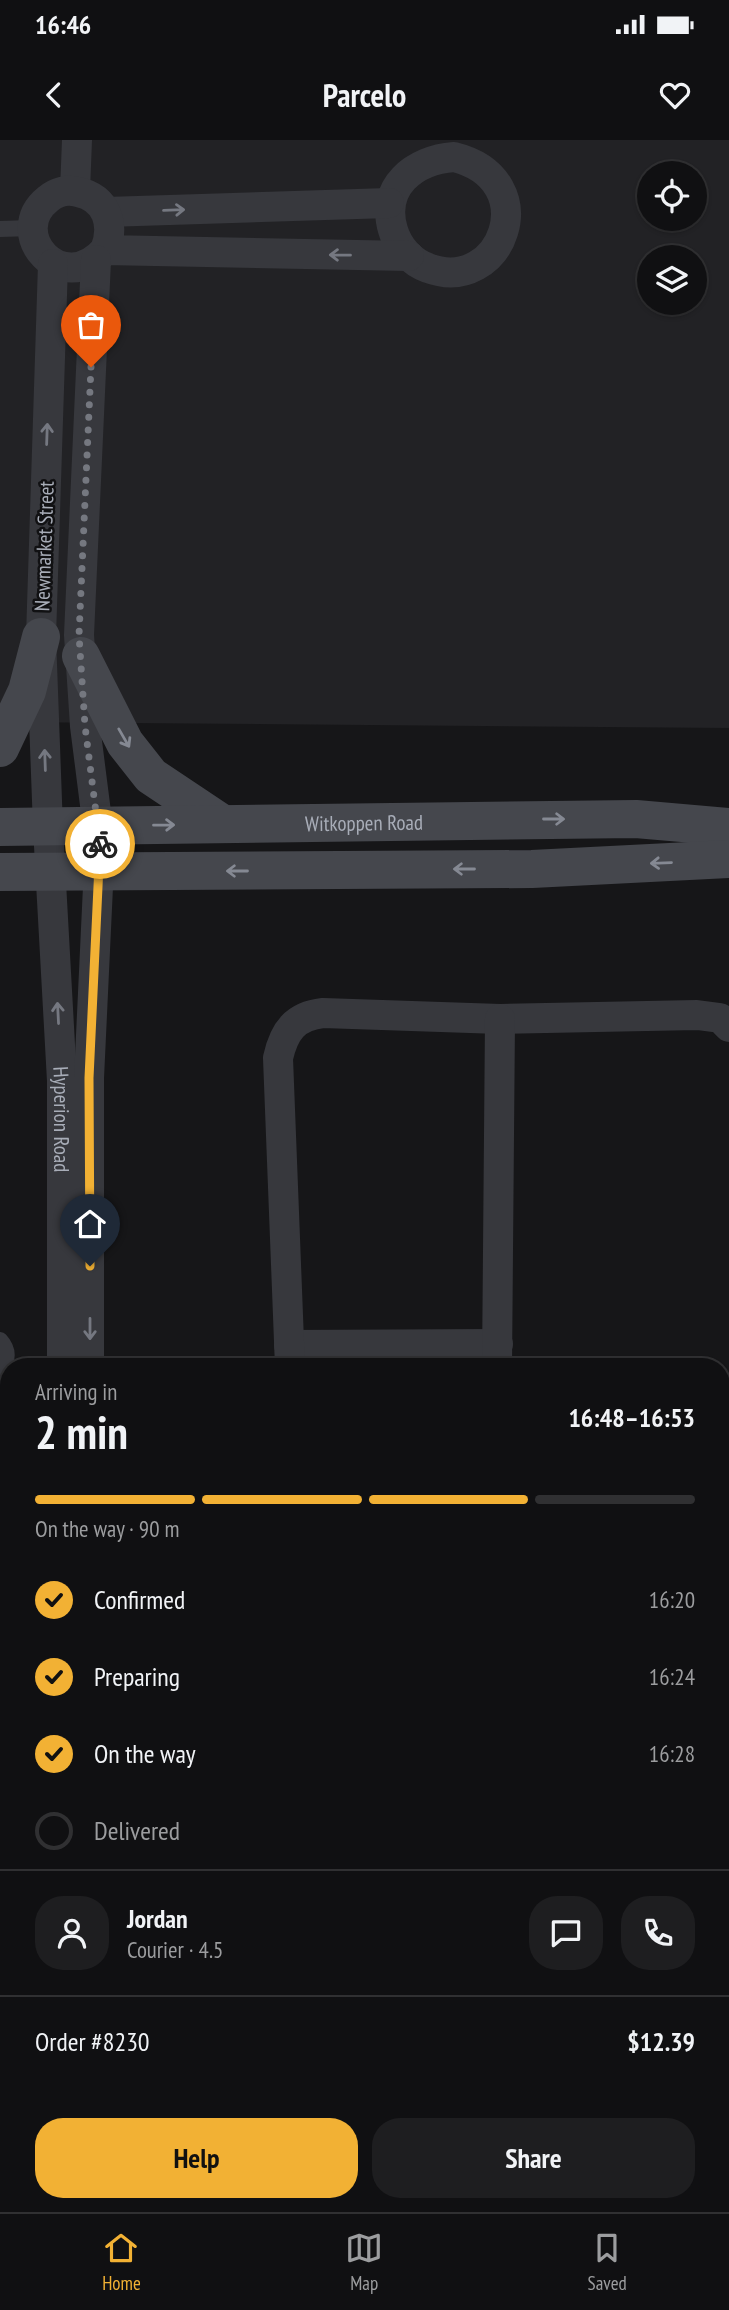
<!DOCTYPE html>
<meta charset="utf-8">
<style>
body{margin:0;font-family:"PT Sans Narrow",sans-serif;background:#1e1e20;color:#f1f3f6;height:100vh;display:flex;flex-direction:column;font-size:26px;white-space:nowrap}
*{box-sizing:border-box;margin:0}
p{font-size:23px;color:#9c9d9f}
.icon{flex:none;width:38px;height:38px;fill:none;stroke:currentColor;stroke-width:2;stroke-linecap:round;stroke-linejoin:round}
.map{position:relative;flex:1;overflow:hidden}
.details{position:absolute;left:0px;top:1218px;width:730px;height:854px;display:flex;flex-direction:column;background:#101012;border-radius:28px 28px 0 0;box-shadow:0 2px 5px #0004,0 0 0 2px #303032}
.details>*{flex:none}
.tools{position:absolute;left:637px;top:21px;display:grid;gap:14px}
.tools a{display:grid;place-items:center;width:70px;height:70px;border-radius:50%;background:#101012;box-shadow:0 2px 5px #0004,0 0 0 2px #303032;font-size:35px}
.pin{position:absolute;display:grid;place-items:center;width:60px;height:60px;color:#fff;margin:-72px -30px;border-radius:50% 50% 50% 0;rotate:-45deg;box-shadow:0 0 7px #0007}
.pin .icon{rotate:45deg}
.courier{position:absolute;display:grid;place-items:center;width:70px;height:70px;margin:-35px;border:5px solid #f2b134;border-radius:50%;background:#fff;color:#222;box-shadow:0 2px 9px #0007}
.summary em{font-style:normal;font-weight:600}
.summary div{display:flex;flex-direction:column-reverse}
.summary{display:flex;align-items:center;justify-content:space-between;height:119px;padding:0 35px}
h1{font-size:46px;font-weight:600;line-height:52px}
.bar{display:grid;grid-template-columns:repeat(4,1fr);gap:10px 7px;align-content:center;height:84px;padding:0 35px}
.bar i{height:9px;border-radius:5px;background:#303032}
.bar .on{background:#f2b134}
.bar p{grid-column:span 4}
.line{display:flex;align-items:center;gap:18px;padding:0 35px;border-top:2px solid #303032}
.line div{flex:1}
.round{display:grid;place-items:center;flex:none;width:74px;height:74px;border-radius:28px;background:#1e1e20}
ol{padding:0 35px;list-style:none}
li{display:flex;align-items:center;gap:21px;height:77px}
li p{margin-inline-start:auto}
li .icon{padding:7px;border-radius:50%;background:#f2b134;color:#111;stroke-width:4}
li:last-child{color:#9c9d9f}
li i{width:38px;height:38px;border:4px solid #303032;border-radius:50%}
.cta{display:flex;gap:14px;margin-top:auto;padding:14px 35px}
.cta a{flex:1;height:80px;border-radius:28px;background:#f2b134;color:#111;font-size:28px;font-weight:600;line-height:80px;text-align:center}
.cta a+a{background:#1e1e20;color:#f1f3f6}
.status{display:flex;justify-content:space-between;align-items:center;height:49px;padding:0 35px;background:#101012;direction:ltr}
.status svg{height:19px;fill:currentColor}
header{display:flex;justify-content:space-between;align-items:center;height:91px;padding:0 35px;background:#101012;font-size:32px;font-weight:600}
.tab-bar{display:flex;justify-content:space-around;align-items:center;height:98px;border-top:2px solid #303032;background:#101012;font-size:19px;color:#9c9d9f}
.tab-bar a{display:grid;justify-items:center;gap:4px}
.tab-bar .on{color:#f2b134}
.map>svg:first-child{display:block}
.built{fill:#222225;fill-rule:evenodd}
.lines{fill:none;stroke-linecap:round;stroke-linejoin:round}
.service{stroke:#37383d;stroke-width:16}
.minor{stroke:#37383d;stroke-width:30}
.secondary{stroke:#45474d;stroke-width:38}
.oneway{stroke:#757881}
.oneway2{stroke:#858993}
.done{stroke:#757880;stroke-width:7;stroke-dasharray:0 12.6}
.route{stroke:#f2b134;stroke-width:9}
.labels{text-anchor:middle;dominant-baseline:central;stroke-width:5;stroke-linejoin:round;paint-order:stroke}
.street-label{font-size:21px;fill:#a8adb8;stroke:#111113}
</style>
<div class="status"><b>16:46</b><svg viewBox="0 0 49 12"><path d="M0 12V9h3v3zM5 12V6h3v6zM10 12V3h3v9zM15 12V0h3v12zM26 1h20v11H26zM47 4h2v5h-2z"/></svg></div>
<header><svg class="icon" aria-label="back" viewBox="0 0 24 24"><path d="M15 5l-7 7 7 7"/></svg>Parcelo<svg class="icon" aria-label="heart" viewBox="0 0 24 24"><path d="M12 20l-8-8c-3-5 5-10 8-4 3-6 11-1 8 4z"/></svg></header>
<div class="map">
<svg width="729" height="2072" viewBox="0 0 729 2072">
<rect width="100%" height="100%" fill="#161618"/>
<path class="built" d="M0,0H729V588L0,582ZM649,33H695V79H649ZM649,117H695V163H649Z"/>
<g class="lines">
<path class="service" d="M0,89L32,88
M0,1200C10,1211 8,1221 0,1232
M0,1448L9,1456
M627,2063V2072
M244,2072L245,2063"/>
<g class="minor">
<path d="M454,17C546,40 502,156 428,128C411,122 398,107 393,90C380,47 414,20 454,17Z"/>
<path d="M75,51L77,0"/>
<path d="M106,72L389,63"/>
<path d="M105,110C115,85 107,58 78,52C67,49 56,52 48,59C5,93 62,159 105,110L409,116"/>
<path id="s1" d="M53,124L41,497L48,688L62,941V1227"/>
<path d="M289,1205L498,1204"/>
<path d="M89,1227V938L100,704L85,586L79,495L96,120"/>
<path d="M290,1227L278,918C284,891 295,876 323,873L500,879L697,875L720,878L729,887"/>
<path d="M497,1227L500,879"/>
<path d="M721,1310H729"/>
<path d="M721,1558H729"/>
<path d="M721,1691H729"/>
<path d="M0,1825H9"/>
<path d="M721,1865H729"/>
<path d="M65,2072V2063"/>
<path d="M97,2072V2063"/>
</g>
<g class="secondary">
<path d="M81,516L125,603L151,636L223,684"/>
<path d="M0,608L27,551L41,497"/>
<path id="s2" d="M0,687L636,679L729,687"/>
<path d="M0,732L532,729L729,719"/>
</g>
</g>
<defs><path id="oneway-shaft" d="M-6 0H5M1.5-3L5.5 0L1.5 3" fill="none" stroke-width="1.6" stroke-linecap="round" stroke-linejoin="round" transform="scale(1.75)"/></defs>
<g class="oneway">
<use href="#oneway-shaft" transform="translate(174 70) rotate(-2)"/>
<use href="#oneway-shaft" transform="translate(340 115) rotate(-179)"/>
<use href="#oneway-shaft" transform="translate(47 294) rotate(-88)"/>
<use href="#oneway-shaft" transform="translate(45 620) rotate(-92)"/>
<use href="#oneway-shaft" transform="translate(58 873) rotate(-93)"/>
<use href="#oneway-shaft" transform="translate(90 1189) rotate(90)"/>
</g>
<g class="oneway2">
<use href="#oneway-shaft" transform="translate(124 598) rotate(60)"/>
<use href="#oneway-shaft" transform="translate(554 679)"/>
<use href="#oneway-shaft" transform="translate(164 685) rotate(-1)"/>
<use href="#oneway-shaft" transform="translate(661 723) rotate(178)"/>
<use href="#oneway-shaft" transform="translate(464 729) rotate(180)"/>
<use href="#oneway-shaft" transform="translate(237 731) rotate(180)"/>
</g>
<g class="lines">
<path class="done" d="M91,227L79,495L85,586L100,704"/>
<path class="route" d="M90,1126L89,938L100,704"/>
</g>
<g class="labels">
<g class="street-label">
<text transform="translate(44 406) rotate(-88)">Newmarket Street</text>
<text stroke="none"><textPath href="#s2" startOffset="364">Witkoppen Road</textPath></text>
<text stroke="none"><textPath href="#s1" startOffset="856">Hyperion Road</textPath></text>
</g>
</g>
</svg>
<div class="tools">
<a><svg class="icon" aria-label="locate" viewBox="0 0 24 24"><circle cx="12" cy="12" r="6"/><path d="M12 2v4M12 18v4M2 12h4M18 12h4"/></svg></a>
<a><svg class="icon" aria-label="layers" viewBox="0 0 24 24"><path d="M12 4l9 5-9 5-9-5zM3 14l9 5 9-5"/></svg></a>
</div>
<div class="pin" style="left:91px;top:227px;background:#ea580c"><svg class="icon" aria-label="bag" viewBox="0 0 24 24"><path d="M5 8h14l-1 12H6zM9 8a3 3 0 0 1 6 0"/></svg></div>
<div class="pin" style="left:90px;top:1126px;background:#1f2937"><svg class="icon" aria-label="home" viewBox="0 0 24 24"><path d="M3 11l9-7 9 7M6 9v11h12V9"/></svg></div>
<div class="courier" style="left:100px;top:704px"><svg class="icon" aria-label="bike" viewBox="0 0 24 24"><circle cx="6" cy="16" r="4"/><circle cx="18" cy="16" r="4"/><path d="M6 16l4-8h5l3 8M10 8l3 8H6M13 5h3"/></svg></div>
<section class="details">
<div class="summary"><div><h1>2 min</h1><p>Arriving in</p></div><em>16:48–16:53</em></div>
<div class="bar"><i class="on"></i><i class="on"></i><i class="on"></i><i></i><p>On the way · 90 m</p></div>
<ol>
<li><svg class="icon" aria-label="check" viewBox="0 0 24 24"><path d="M5 12l5 5 9-10"/></svg>Confirmed<p>16:20</p></li>
<li><svg class="icon" aria-label="check" viewBox="0 0 24 24"><path d="M5 12l5 5 9-10"/></svg>Preparing<p>16:24</p></li>
<li><svg class="icon" aria-label="check" viewBox="0 0 24 24"><path d="M5 12l5 5 9-10"/></svg>On the way<p>16:28</p></li>
<li><i></i>Delivered</li>
</ol>
<div class="line" style="height:126px"><a class="round"><svg class="icon" aria-label="person" viewBox="0 0 24 24"><circle cx="12" cy="8" r="4"/><path d="M4 21q1-7 8-7t8 7"/></svg></a><div><b>Jordan</b><p>Courier · 4.5</p></div><a class="round"><svg class="icon" aria-label="chat" viewBox="0 0 24 24"><path d="M4 5h16v11H9l-5 4z"/></svg></a><a class="round"><svg class="icon" aria-label="phone" viewBox="0 0 24 24"><path d="M5 4h4l2 5-3 2q2 4 5 5l2-3 5 2v4C11 20 4 13 5 4z"/></svg></a></div>
<div class="line" style="height:91px"><div>Order #8230</div><b>$12.39</b></div>
<div class="cta"><a>Help</a><a>Share</a></div>
</section>
</div>
<nav class="tab-bar">
<a class="on"><svg class="icon" aria-label="home" viewBox="0 0 24 24"><path d="M3 11l9-7 9 7M6 9v11h12V9"/></svg>Home</a>
<a><svg class="icon" aria-label="map" viewBox="0 0 24 24"><path d="M3 6l6-2 6 2 6-2v14l-6 2-6-2-6 2zM9 4v14M15 6v14"/></svg>Map</a>
<a><svg class="icon" aria-label="saved" viewBox="0 0 24 24"><path d="M7 4h10v16l-5-4-5 4z"/></svg>Saved</a>
</nav>
